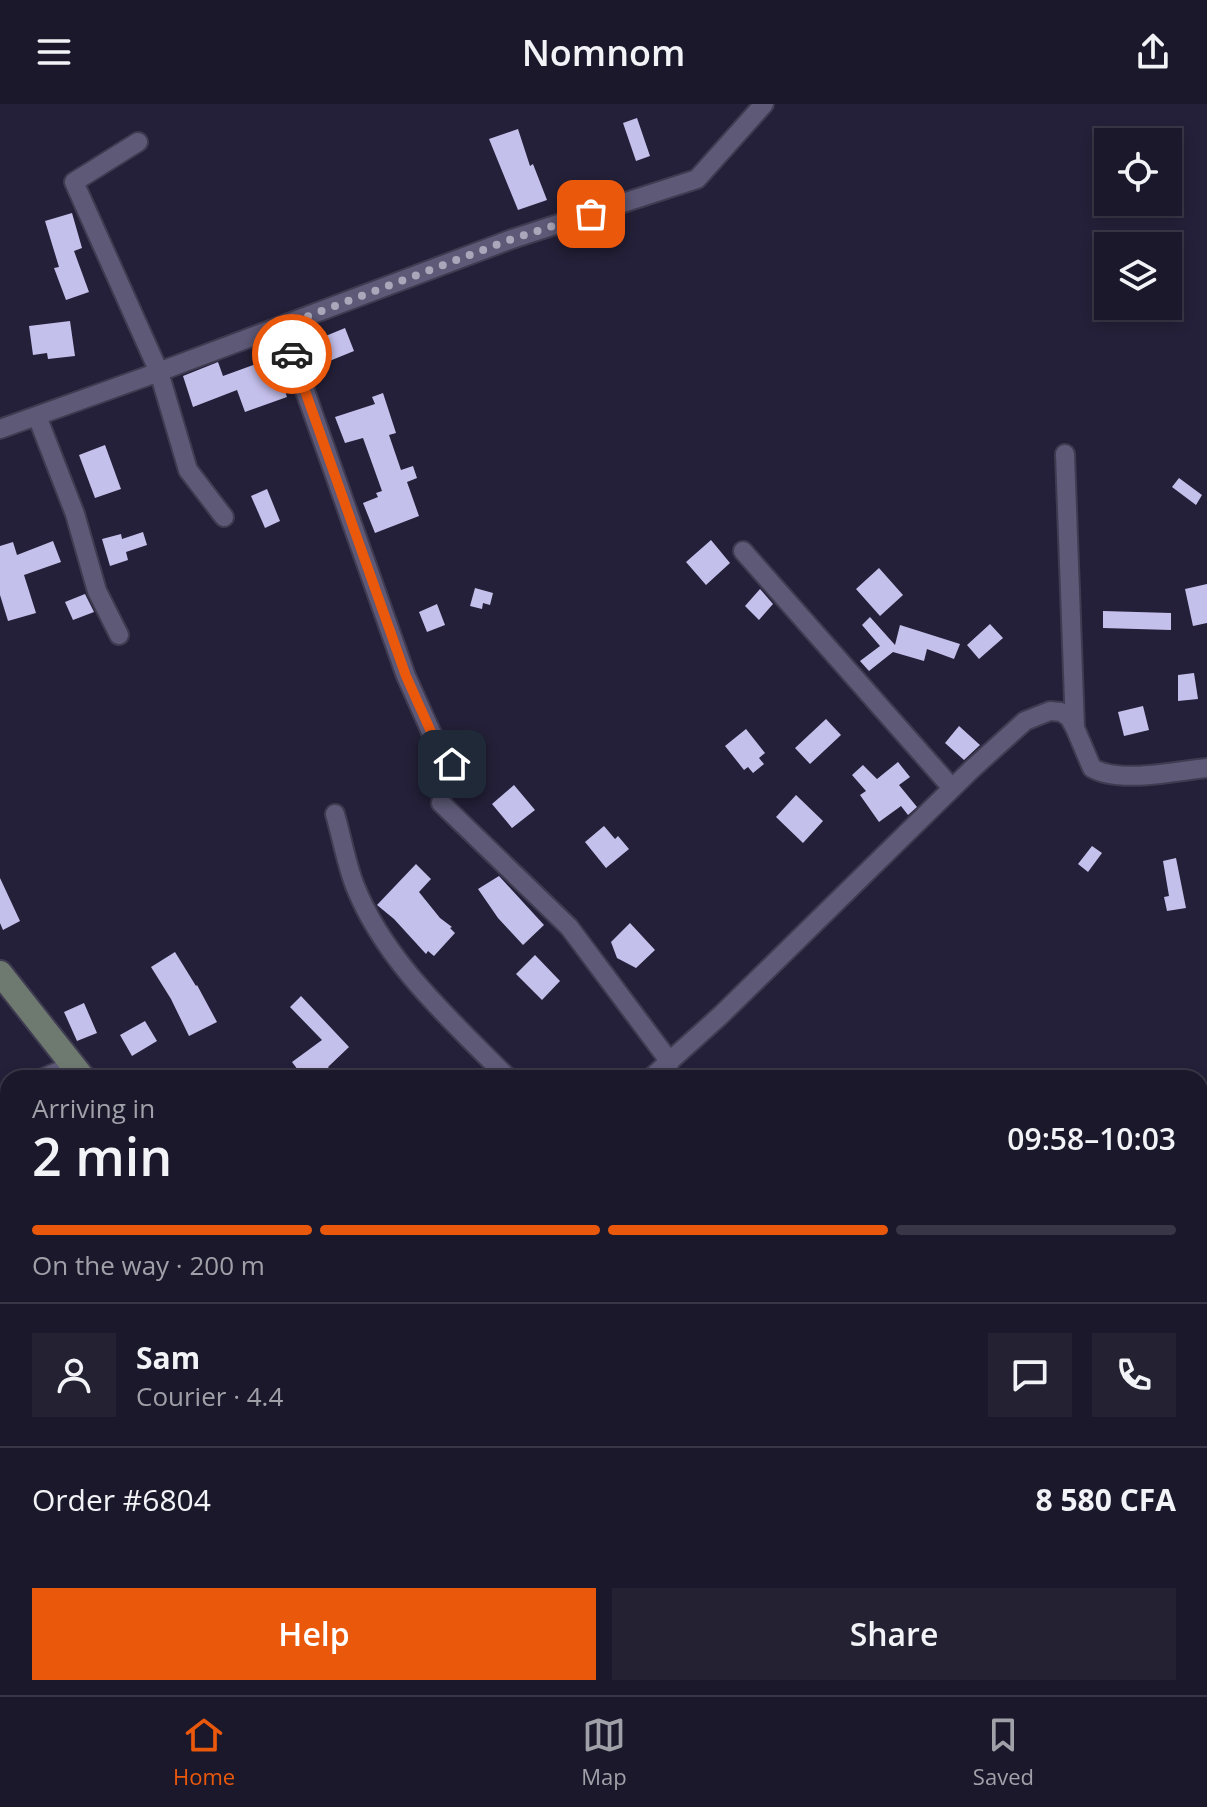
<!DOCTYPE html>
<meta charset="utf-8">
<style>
body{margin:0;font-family:"Open Sans",sans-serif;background:#242133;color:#f1f3f6;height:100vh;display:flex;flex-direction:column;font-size:30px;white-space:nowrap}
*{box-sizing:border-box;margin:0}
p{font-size:26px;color:#a0a0a9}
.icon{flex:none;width:44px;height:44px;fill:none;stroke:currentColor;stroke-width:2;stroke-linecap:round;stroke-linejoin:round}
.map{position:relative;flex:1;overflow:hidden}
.details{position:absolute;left:0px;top:966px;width:1208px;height:626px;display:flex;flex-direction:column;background:#1b182b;border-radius:24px 24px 0 0;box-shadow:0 4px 12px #0003,0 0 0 2px #393747}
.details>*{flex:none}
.buttons{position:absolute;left:1094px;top:24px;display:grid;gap:16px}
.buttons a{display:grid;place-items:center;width:88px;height:88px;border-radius:0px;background:#1b182b;box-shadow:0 4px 12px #0003,0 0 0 2px #393747;font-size:40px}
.pin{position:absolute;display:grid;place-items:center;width:68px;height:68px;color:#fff;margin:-34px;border-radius:16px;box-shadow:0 4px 12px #0006}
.courier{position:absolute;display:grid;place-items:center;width:80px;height:80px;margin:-40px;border:6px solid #ea580c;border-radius:50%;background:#fff;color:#222;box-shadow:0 2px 10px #0007}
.summary em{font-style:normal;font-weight:600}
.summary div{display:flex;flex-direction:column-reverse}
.summary{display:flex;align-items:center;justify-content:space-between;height:136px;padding:0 32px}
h1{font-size:52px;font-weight:600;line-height:60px}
.bar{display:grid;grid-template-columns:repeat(4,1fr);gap:12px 8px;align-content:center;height:96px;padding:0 32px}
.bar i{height:10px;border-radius:6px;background:#393747}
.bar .active{background:#ea580c}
.bar p{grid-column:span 4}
.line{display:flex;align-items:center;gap:20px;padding:0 32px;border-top:2px solid #393747}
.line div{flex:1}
.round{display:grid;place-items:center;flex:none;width:84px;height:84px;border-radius:0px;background:#242133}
.primary-button{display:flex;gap:16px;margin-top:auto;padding:16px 32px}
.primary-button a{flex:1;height:92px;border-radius:0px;background:#ea580c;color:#fff;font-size:32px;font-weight:600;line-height:92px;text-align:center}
.primary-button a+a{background:#242133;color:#f1f3f6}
header{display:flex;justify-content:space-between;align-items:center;height:104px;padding:0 32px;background:#1b182b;font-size:36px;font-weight:600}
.tab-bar{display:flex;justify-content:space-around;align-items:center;height:112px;border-top:2px solid #393747;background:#1b182b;font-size:22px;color:#a0a0a9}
.tab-bar a{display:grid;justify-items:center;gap:4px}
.tab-bar .active{color:#ea580c}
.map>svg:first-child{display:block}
.green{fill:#363f25}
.building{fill:#c4c0ec}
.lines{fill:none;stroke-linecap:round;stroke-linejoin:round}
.street-casing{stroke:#3f3b51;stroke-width:22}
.secondary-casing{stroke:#3f3b51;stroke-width:28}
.street{stroke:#5d5977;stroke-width:18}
.secondary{stroke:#6e7a70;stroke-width:24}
.done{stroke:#aaa7ba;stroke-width:8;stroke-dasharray:0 14.4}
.route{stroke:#ea580c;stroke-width:10}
</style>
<header><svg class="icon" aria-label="menu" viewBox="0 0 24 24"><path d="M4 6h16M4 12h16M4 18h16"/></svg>Nomnom<svg class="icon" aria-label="share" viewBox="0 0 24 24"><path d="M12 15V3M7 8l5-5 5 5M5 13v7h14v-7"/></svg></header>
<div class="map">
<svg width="1207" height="1591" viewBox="0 0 1207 1591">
<rect width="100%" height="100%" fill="#242039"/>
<path class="green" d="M0,1244H8V1584H385L381,1591H0Z
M1200,1433L1207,1434V1558L1200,1562Z
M846,1584H1165L1154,1591H841Z"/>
<path class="building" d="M637,14L650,52L636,57L623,19Z
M518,25L530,62L533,60L547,96L518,106L489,35Z
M72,109L82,144L74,147L89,188L66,196L54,164L59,163L45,117Z
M70,217L75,252L48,255L47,249L33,251L29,222Z
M345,224L354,247L327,258L316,236Z
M273,254L287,293L245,308L237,286L193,303L183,272L218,258L223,272Z
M383,289L396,329L389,331L401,366L413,362L417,374L407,378L419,412L375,429L363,399L378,393L376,389L382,387L363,334L345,339L335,313L375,300L372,293Z
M105,341L121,385L95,394L79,351Z
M1179,374L1202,391L1196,401L1172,383Z
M267,385L280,417L265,424L251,392Z
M143,428L147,441L126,448L128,456L110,462L102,435L121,430L122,435Z
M711,436L730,459L706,481L686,458Z
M53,437L61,458L24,471L36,509L8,517L0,491V442L13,438L17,451Z
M879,464L903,491L880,512L856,485Z
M1207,480V519L1193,522L1185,485Z
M475,484L493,489L490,501L483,499L482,505L470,502Z
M760,485L773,500L759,516L745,502Z
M85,490L94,508L73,516L65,498Z
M437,500L445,521L427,528L419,508Z
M1103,507L1171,509V526L1103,524Z
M870,513L895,541L900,521L960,540L954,555L927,545L924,557L893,548L869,567L860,557L880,542L862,521Z
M990,520L1003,534L979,555L967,541Z
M1194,569L1198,595L1178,597V571Z
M1143,602L1149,626L1124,632L1118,608Z
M826,615L841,631L810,660L795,644Z
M959,622L980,641L964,656L945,639Z
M746,625L765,649L759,654L764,660L753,669L748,663L744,666L725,642Z
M898,658L910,673L899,681L917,703L908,711L901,702L879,718L860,691L866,687L852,671L863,661L877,675Z
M514,681L535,706L512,724L492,700Z
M796,691L823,717L803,739L776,713Z
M604,722L615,735L618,732L629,745L606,764L585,738Z
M1092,742L1102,749L1088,768L1078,760Z
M1176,754L1186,804L1167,807L1164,793L1169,792L1163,757Z
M416,760L431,775L419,788L440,814L452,823L450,824L455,829L434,852L428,847L426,850L394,815L377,801Z
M499,772L544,821L523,841L498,814L478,785Z
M0,774L20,817L3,826L0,819Z
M630,819L655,846L636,864L617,854L611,838Z
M175,848L196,882L197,881L217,918L189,932L171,895L151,863Z
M535,851L560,877L542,896L516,870Z
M301,892L349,943L328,963L337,974H304L292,958L322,936L290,903Z
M84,899L97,929L77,937L64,908Z
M145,917L157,937L132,952L120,931Z"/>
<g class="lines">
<defs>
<path id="street" d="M138,38L74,78L159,268L188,366L224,413
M282,222L406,572L432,630L452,660
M37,312L75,410L97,487L119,531
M0,325L145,273L512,135L697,75L764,0
M1065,350L1075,624
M743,447L952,684
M441,699L569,823L670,958
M335,710C342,734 346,759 355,782C385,858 452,917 508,974
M43,974L73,961
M651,974L721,911L972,665L1025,617L1050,607L1061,608L1069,613L1075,624L1092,664C1119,680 1176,667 1207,664
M0,1019L8,1011
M1200,1312H1207
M1080,1584L1089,1591
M75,1591L77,1584
M652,1591L655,1584"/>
<path id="secondary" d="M0,869L83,974
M882,1584L893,1591"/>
</defs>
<use href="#street" class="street-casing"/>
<use href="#secondary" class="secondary-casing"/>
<use href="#street" class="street"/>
<use href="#secondary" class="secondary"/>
</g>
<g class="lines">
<path class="done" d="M292,250L282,222L512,135L591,110"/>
<path class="route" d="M292,250L406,572L432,630L452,660"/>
</g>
</svg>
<div class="buttons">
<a><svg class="icon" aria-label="locate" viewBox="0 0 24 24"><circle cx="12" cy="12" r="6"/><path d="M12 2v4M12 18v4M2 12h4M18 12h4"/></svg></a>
<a><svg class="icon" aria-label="layers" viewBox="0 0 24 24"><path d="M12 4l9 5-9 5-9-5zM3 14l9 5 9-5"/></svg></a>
</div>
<div class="pin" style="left:591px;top:110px;background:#ea580c"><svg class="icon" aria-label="bag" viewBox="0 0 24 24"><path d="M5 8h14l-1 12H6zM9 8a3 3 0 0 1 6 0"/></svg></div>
<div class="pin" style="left:452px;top:660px;background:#1f2937"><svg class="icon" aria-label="home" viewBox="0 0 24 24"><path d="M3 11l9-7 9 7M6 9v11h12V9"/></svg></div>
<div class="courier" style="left:292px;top:250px"><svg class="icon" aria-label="car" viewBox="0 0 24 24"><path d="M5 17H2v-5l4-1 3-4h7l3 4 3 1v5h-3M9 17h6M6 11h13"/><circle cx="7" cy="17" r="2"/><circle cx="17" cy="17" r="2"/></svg></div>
<section class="details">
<div class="summary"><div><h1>2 min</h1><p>Arriving in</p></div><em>09:58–10:03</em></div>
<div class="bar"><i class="active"></i><i class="active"></i><i class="active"></i><i></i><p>On the way · 200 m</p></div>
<div class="line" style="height:144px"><a class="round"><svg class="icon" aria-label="person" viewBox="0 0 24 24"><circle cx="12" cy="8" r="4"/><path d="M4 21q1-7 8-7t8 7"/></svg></a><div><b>Sam</b><p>Courier · 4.4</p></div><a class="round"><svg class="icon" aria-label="chat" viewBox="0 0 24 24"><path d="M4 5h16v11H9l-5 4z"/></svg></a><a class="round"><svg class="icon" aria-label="phone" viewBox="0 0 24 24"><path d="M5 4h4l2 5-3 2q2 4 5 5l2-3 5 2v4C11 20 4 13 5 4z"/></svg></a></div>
<div class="line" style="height:104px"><div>Order #6804</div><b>8 580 CFA</b></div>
<div class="primary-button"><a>Help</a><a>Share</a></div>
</section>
</div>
<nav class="tab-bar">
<a class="active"><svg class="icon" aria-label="home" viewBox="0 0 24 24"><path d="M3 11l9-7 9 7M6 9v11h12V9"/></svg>Home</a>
<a><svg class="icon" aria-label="map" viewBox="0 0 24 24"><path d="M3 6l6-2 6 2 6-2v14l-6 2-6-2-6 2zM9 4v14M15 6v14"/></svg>Map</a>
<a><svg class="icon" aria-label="saved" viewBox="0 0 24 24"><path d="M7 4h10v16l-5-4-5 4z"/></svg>Saved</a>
</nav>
